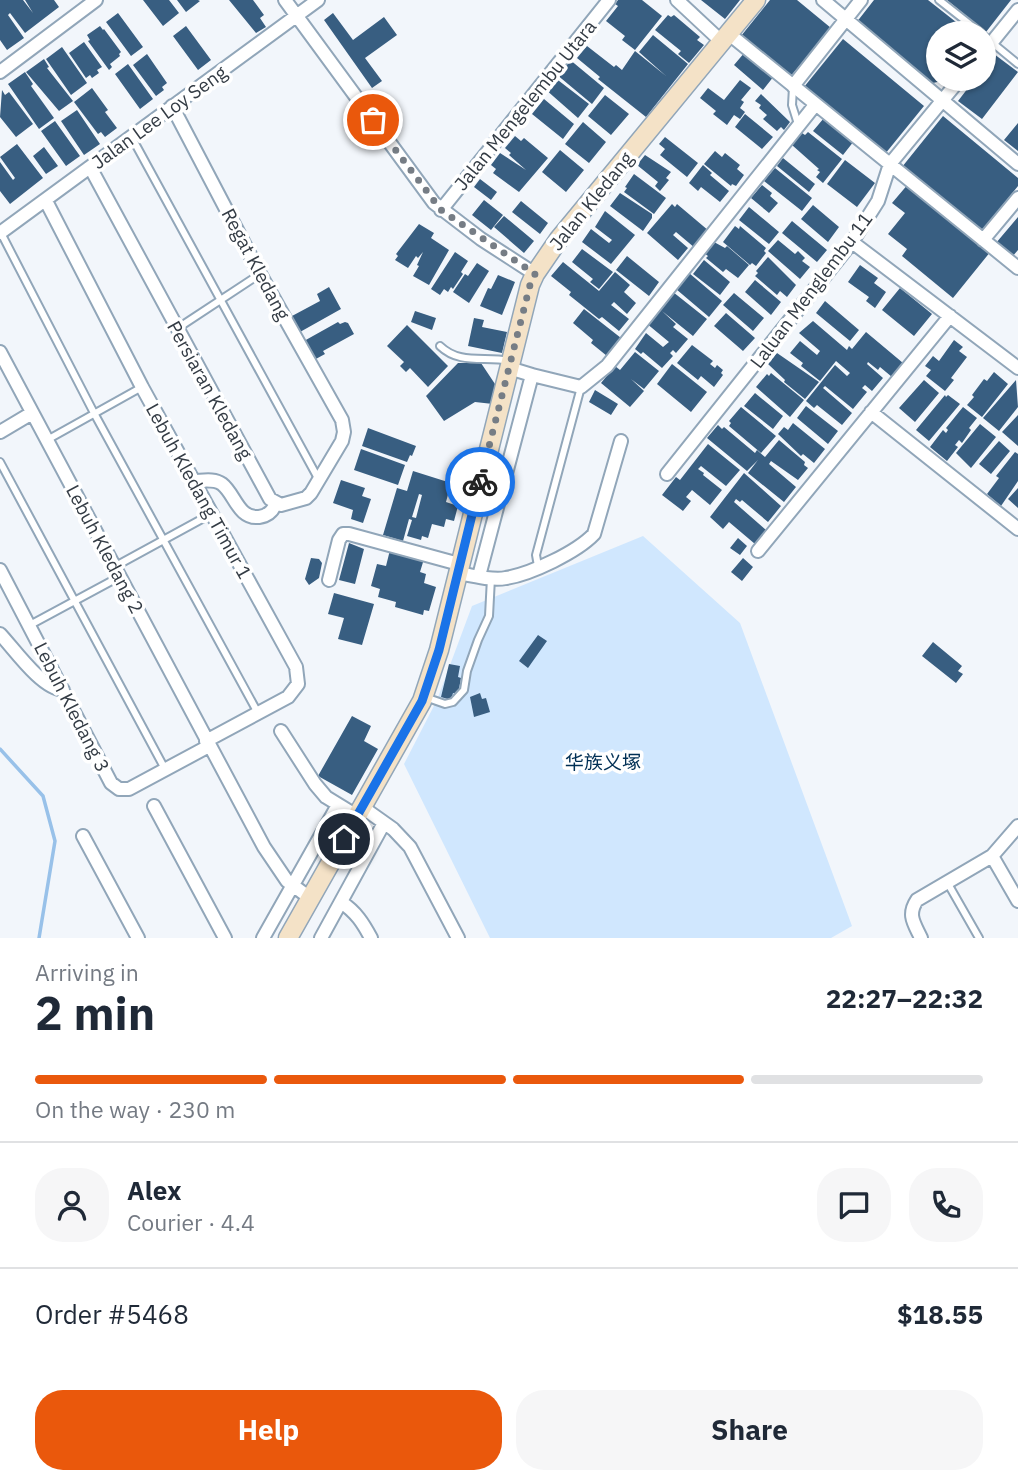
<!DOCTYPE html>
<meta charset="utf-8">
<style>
body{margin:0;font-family:"IBM Plex Sans","Noto Sans SC",sans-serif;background:#f6f6f7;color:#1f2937;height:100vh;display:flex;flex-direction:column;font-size:26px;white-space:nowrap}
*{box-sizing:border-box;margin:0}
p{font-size:23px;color:#747a83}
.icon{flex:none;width:38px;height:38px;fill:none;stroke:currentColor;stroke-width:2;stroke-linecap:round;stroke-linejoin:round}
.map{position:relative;height:938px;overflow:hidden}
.side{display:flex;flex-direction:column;background:#fff;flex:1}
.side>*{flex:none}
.tools{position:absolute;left:926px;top:21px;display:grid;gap:14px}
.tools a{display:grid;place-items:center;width:70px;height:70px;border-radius:50%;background:#fff;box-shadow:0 2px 5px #0004;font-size:35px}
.pin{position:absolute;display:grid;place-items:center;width:60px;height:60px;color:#fff;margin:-30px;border:4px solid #fff;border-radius:50%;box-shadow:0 2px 7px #0007}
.courier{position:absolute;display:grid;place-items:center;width:70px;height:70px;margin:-35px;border:5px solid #1a73e8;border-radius:50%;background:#fff;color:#222;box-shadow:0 2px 9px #0007}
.summary em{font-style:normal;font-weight:800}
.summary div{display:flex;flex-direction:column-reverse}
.summary{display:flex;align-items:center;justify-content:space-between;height:119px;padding:0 35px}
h1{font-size:46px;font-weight:800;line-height:52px}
.bar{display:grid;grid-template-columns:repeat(4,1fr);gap:10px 7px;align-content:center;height:84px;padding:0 35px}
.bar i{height:9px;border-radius:5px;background:#e0e1e3}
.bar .on{background:#ea580c}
.bar p{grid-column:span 4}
.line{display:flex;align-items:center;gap:18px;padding:0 35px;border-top:2px solid #e0e1e3}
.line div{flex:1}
.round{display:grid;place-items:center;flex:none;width:74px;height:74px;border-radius:28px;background:#f6f6f7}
.primary-button{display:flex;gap:14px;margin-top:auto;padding:14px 35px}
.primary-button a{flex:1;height:80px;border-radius:28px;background:#ea580c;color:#fff;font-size:28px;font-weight:800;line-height:80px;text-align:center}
.primary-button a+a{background:#f6f6f7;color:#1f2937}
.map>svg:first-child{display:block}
.green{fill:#d0e7fe}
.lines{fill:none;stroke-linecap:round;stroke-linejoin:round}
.stream{stroke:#98c1e9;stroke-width:3.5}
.building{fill:#385e81;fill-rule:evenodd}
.service-casing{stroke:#91a6b9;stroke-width:10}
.minor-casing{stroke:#91a6b9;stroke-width:16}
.secondary-casing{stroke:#91a6b9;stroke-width:21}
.service{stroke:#fff;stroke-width:6}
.minor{stroke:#fff;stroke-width:12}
.secondary{stroke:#f4e2c7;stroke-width:18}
.done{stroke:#767d85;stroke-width:7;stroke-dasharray:0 12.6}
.route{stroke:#1a73e8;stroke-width:9}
.labels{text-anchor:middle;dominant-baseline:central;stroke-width:7;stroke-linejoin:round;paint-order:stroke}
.street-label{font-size:19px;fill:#343c45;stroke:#fff}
.park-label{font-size:19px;fill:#002f54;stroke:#fff}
</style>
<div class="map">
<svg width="1018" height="938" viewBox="0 0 1018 938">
<rect width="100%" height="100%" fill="#f2f6fb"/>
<path class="green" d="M643,536L740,623L852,926L831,938H490L404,764L437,700L472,606Z"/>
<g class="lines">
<path class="stream" d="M0,749L43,796L55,841L39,938"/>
</g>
<path class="building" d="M0,0H23L33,13L25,0H54L59,7L25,33L10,13L8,15L24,38L7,50L0,40Z
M143,0H169L179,13L163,26Z
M177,0H198L200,1L186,12Z
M229,0H253L264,15L260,18L266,27L256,33Z
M618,0H642L662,16L635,50L622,40L625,36L606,21L618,6L615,4Z
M701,0H740L725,19Z
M770,0H797L831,28L790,77L741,36Z
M874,0H928L970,33H938V79L946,80L933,83L856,23Z
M947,0H1011L986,32Z
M118,13L143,47L131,56L106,22Z
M333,13L353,40L384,17L397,35L365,58L382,81L372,88L324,20Z
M668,15L671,17L674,15L700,37L697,40L704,45L689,63L678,54L681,51L655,30Z
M100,26L103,30L104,29L121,52L119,54L120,56L110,64L112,67L109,70L88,41L90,40L87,35Z
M186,26L211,60L198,70L173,36Z
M653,35L688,64L646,117L598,79L600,77L577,58L587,46L614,67L616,65L622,70L635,51L666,76L639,52Z
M843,39L924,106L885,154L804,87Z
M84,42L102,67L97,70L99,73L92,78L90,75L86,78L69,53Z
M62,47L87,83L71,95L46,59Z
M745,52L774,76L763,90L734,65Z
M147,54L167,83L162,87L164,90L156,96L133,65Z
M994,54L1018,72L982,119L958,101L975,79H984V67Z
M44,59L49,67L47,68L73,101L59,111L26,72Z
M569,59L604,88L592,104L556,74Z
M128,64L153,99L140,109L115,74Z
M25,72L33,84L31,86L54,118L39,129L8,84Z
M554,77L589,104L578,118L545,89Z
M740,80L751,88L741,100L744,102L740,108L745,112L740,119L734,115L727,125L713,114L716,111L700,98L708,88L724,100Z
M92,88L108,110L105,112L117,128L105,137L101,132L98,134L74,102Z
M2,90L5,95L9,92L33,124L16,137L0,117Z
M761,94L790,122L784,130L781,127L777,131L763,119L767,115L759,108L761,105L755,101Z
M605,95L629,114L611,135L588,116Z
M544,99L574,124L563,139L532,114Z
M77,110L100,144L84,155L61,121Z
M745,114L773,137L762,149L735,127Z
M943,116L1018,178V186L981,232L902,167Z
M824,118L854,141L843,155L813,131Z
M55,121L80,156L66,166L41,131Z
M583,122L606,142L589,163L565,144Z
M1018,123V151L1004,140Z
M808,132L842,159L823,183L816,177L820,172L817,170L819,169L792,145L802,133L805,135Z
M515,136L521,141L524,138L548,158L519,192L493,173L496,169L491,165L500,153L526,170L509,155L511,153L505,148Z
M665,137L698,163L687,177L660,155L665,149L659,144Z
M17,144L43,178L10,204L0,191V162L13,180L15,178L0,157Z
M44,147L58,166L46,174L33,156Z
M560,150L584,170L566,192L542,172Z
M715,151L722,157L725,153L740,165L737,169L744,175L736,186L732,184L731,186L704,164Z
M645,155L671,172L666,178L669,180L660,191L655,186L658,182L637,165Z
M783,158L815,184L809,192L777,166Z
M845,160L875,183L857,207L827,184Z
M703,165L712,173L710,175L729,191L720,202L701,187L698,191L689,183Z
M775,168L812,198L802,211L764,181Z
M634,174L666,198L654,214L624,192L627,188L625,187Z
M480,179L497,192L491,200L474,187Z
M909,183L991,251L953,298L902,256L907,249L888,234L905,213L892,203Z
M762,185L772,193L770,196L778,203L769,213L751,198Z
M620,193L652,214V218L643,231L610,206Z
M484,200L503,215L491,230L472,215Z
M521,201L548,223L540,234L512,212Z
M672,204L675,207L677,204L709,231L695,248L676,232L673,235L688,248L678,260L647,233Z
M813,205L839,227L828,242L801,219Z
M749,207L779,232L769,244L739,220Z
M605,211L635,235L611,264L582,242L591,229L609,243L612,240L595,227Z
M504,216L534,241L524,253L494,227Z
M1018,217V250L1012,257L996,243Z
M792,221L827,250L817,262L782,233Z
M419,224L434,233L431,238L449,250L429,285L413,276L419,266L417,265L423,252L418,258L416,256L408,268L395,260L398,256L396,254Z
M735,226L739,229L740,226L766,248L764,251L766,253L756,266L752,263L750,265L723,242Z
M778,240L795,254L798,251L805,258L802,261L810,267L800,279L768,251Z
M714,242L725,248L727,246L749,265L738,278L726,269L723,272L706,258L708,256L704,253Z
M582,249L613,272L599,289L590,282L593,279L572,262Z
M455,252L468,261L461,272L463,274L453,289L451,287L448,292L444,289L440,295L431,289Z
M627,256L659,282L649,296L616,270Z
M768,257L796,285L787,297L780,291L777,295L755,276L758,273L756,271Z
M704,260L730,282L720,295L693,274Z
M563,262L599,291L615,272L630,285L624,292L636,303L627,314L614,302L611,305L629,319L619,331L602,317L599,319L569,295L571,292L551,276Z
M477,263L489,271L469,303L453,292L465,274L468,276Z
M860,265L878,278L874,283L886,292L875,308L866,301L869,297L848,282Z
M689,273L722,301L709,317L676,289Z
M498,275L515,282L502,315L480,306L488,288L491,289Z
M755,280L781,302L771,315L745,292Z
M329,287L341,309L300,332L292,316L320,301L317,294Z
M900,288L932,314L914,336L882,310Z
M673,292L707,319L693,336L662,311L676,324L673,327L688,339L676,353L673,350L670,353L673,356L662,368L643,352L641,354L635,349L646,333L663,347L669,342L646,323Z
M734,293L764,318L753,331L723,305Z
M825,301L859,330L850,341L816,313Z
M584,309L621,338L607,356L591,343L593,340L573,323Z
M415,311L436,318L432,330L411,322Z
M726,313L755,338L743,351L714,326Z
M474,318L484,320L482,327L507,332L502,353L468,346Z
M813,321L847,350L849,346L852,349L866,332L903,363L892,377L880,367L878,370L868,362L867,364L883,378L872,391L865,385L862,388L867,392L853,409L825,386L823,388L852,413L842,425L817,405L814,408L806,401L835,365L847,376L850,373L836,361L820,381L801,366L803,363L790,353L800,341L817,355L820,351L799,333Z
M338,322L340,324L345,322L348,323L354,334L323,351L325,354L314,360L304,341Z
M407,325L448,366L428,387L410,368L406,372L400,366L404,362L387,346Z
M954,340L963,347L959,351L967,357L951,378L954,380L945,391L926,376L931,370L925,366L933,356L939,361Z
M692,345L713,361L710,364L715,368L717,365L723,370L721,373L723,375L714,387L701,376L698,380L677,363Z
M635,352L659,371L644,389L631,379L644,391L630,407L601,383L615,366L620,370Z
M777,353L819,382L805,399L784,382L785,380L768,364Z
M458,363H481L497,387L493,404L475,402L444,421L426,396Z
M672,364L707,392L691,412L657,384Z
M994,372L1008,384L982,417L967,405L974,397L972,395L984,379L987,381Z
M771,373L804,400L790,417L756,387L767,374L769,376Z
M924,380L939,393L915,422L899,408Z
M1016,380L1018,407L999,431L983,418Z
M595,390L618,404L611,415L589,402Z
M755,393L783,416L773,429L744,406Z
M945,395L946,397L948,395L960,404L929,441L916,430Z
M806,406L838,431L828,444L797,418Z
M741,407L776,436L761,453L729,426L731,423L729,421Z
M963,407L977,418L969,428L971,430L962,443L959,440L955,445L958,447L947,461L930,447L943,430L946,433L948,430L946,428Z
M1018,415V446L1002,432Z
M793,423L825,449L814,463L803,454L801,456L778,434L784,427L788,430Z
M980,424L996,437L971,468L956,453Z
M718,425L722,429L724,427L755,453L757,450L765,457L779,440L805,462L804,465L808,468L798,480L771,461L769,464L796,487L784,502L748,473L758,460L747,471L707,438Z
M368,428L416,446L412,456L410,455L407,462L362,446Z
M999,441L1010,451L991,474L979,464Z
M708,444L740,470L726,486L701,466L698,469L704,473L703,475L722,490L710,505L692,490L686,497L691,501L683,511L662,495L676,477L680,480Z
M361,449L405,465L398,485L354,470Z
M1015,452L1018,454V481L1001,506L987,494L999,478L996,476Z
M413,471L451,483L446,502L458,506L454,521L446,519L444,527L432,524L428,538L422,536L421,540L407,536L412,520L409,519L403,541L383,535L397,488L407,491ZM419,494L422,495L416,518L412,517Z
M744,473L781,506L768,522L742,500L740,502L736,499L734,502L766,530L755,544L729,522L723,529L710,517Z
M341,480L365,488L362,496L371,499L363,523L351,519L353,510L333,503Z
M1018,488V508L1008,499Z
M738,538L747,546L740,555L730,548Z
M349,543L364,549L355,584L339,580Z
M390,550L424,559L420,572L426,574L424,583L436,587L429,611L424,610L423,615L395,607L396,602L378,597L380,589L371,586L377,564L386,566Z
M311,558L319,559L322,563L319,578L309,585L305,579Z
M743,558L753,567L742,581L731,572Z
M334,593L374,604L362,645L338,639L344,618L328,614Z
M538,635L547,641L528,668L519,661Z
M933,642L962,666L958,671L963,674L956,683L922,656Z
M449,664L460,666L458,677L461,678L458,694L453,693L451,700L441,697Z
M480,693L482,699L486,698L490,712L474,717L470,697Z
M352,716L371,726L364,741L378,749L352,795L318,776Z"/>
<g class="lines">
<defs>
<path id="service" d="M939,0L981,33
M984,36L1018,64
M793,87L792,105L798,124
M131,136L319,480
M1,233L94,413L258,713
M178,328L260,274
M440,346C460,365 484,356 509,361
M47,440L142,387
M0,462L165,769
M538,566L536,555L581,387
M114,567L211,514
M30,625L119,577
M425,697L445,704L453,702L464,690L467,671L478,640L489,616L491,578
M947,882L979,938"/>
<path id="minor" d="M285,0L434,203L481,239L535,274
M677,0L722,42
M823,0L1018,164
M728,33L1018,268
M984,52L1018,10
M0,72L96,0
M793,86L861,0
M90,167L270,499L281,505L306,498L311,493L342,441L344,432L342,420L260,274L172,106
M46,201L142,387L296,667L298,684L288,697L206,741
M441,210L609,0
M0,233L318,0
M983,240L1018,198
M852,242L1018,368
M0,352L264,847L287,881L310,898
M532,375L581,387L607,366L815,105
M871,412L1018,529
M0,432L32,413
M667,474L852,242L878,201L890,164L960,79
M193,481C202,481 214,478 222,484C235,494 238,519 259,517C267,516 273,511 276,503
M758,551L950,316
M0,570L111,783L119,789H129L209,746
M457,573C472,575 491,581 506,578C531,574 577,552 594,534L621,441
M479,576L532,375L509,368
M329,580L339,540L343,534H349L459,564
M0,634C15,650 41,688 63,690
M281,731L315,784L326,797L357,816
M154,806L225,938
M362,807L393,829L410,847L458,938
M83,836L138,938
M992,856L1018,901
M341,902C356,912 363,923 371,938
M263,938L338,805
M321,938L384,823
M921,938C914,923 907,915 917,900L992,856L1018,826"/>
<path id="secondary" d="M288,938L422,701L439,650L530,285L535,274L559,239L756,0"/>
</defs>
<use href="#service" class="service-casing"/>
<use href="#minor" class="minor-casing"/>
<use href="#secondary" class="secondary-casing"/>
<use href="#service" class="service"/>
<use href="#minor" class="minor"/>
<use href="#secondary" class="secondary"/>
</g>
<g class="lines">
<path class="done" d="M373,120L441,210L535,274L530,285L480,482"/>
<path class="route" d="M344,839L422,701L439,650L480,482"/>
</g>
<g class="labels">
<g class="street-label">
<text transform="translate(525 105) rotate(-51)">Jalan Mengelembu Utara</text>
<text transform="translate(159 117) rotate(-36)">Jalan Lee Loy Seng</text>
<text transform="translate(591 201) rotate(-51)">Jalan Kledang</text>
<text transform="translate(256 264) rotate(62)">Regat Kledang</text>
<text transform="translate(811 290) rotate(-53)">Laluan Menglembu 11</text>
<text transform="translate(210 390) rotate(61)">Persiaran Kledang</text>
<text transform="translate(199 491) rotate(61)">Lebuh Kledang Timur 1</text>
<text transform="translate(105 549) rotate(62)">Lebuh Kledang 2</text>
<text transform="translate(72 707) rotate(63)">Lebuh Kledang 3</text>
</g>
<g class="park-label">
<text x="603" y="762">华族义塚</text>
</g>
</g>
</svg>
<div class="tools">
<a><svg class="icon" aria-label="layers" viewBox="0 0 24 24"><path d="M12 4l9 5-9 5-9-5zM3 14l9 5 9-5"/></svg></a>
</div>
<div class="pin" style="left:373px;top:120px;background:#ea580c"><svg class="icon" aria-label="bag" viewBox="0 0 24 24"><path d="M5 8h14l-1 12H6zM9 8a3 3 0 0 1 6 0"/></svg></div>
<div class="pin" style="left:344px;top:839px;background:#1f2937"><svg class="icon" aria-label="home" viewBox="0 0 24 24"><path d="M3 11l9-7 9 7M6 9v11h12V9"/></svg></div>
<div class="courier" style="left:480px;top:482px"><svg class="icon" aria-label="bike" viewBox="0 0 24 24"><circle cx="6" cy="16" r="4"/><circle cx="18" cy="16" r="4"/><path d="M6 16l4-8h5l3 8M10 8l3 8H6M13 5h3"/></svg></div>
</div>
<section class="side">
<div class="summary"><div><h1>2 min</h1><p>Arriving in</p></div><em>22:27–22:32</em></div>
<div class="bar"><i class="on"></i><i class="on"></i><i class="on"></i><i></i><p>On the way · 230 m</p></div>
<div class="line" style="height:126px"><a class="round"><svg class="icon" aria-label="person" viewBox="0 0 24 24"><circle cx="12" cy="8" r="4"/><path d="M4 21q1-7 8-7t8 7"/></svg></a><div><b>Alex</b><p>Courier · 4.4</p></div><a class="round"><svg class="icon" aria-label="chat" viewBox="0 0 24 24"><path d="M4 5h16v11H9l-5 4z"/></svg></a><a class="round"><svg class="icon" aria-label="phone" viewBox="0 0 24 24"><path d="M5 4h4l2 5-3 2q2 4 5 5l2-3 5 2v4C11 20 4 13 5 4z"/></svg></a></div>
<div class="line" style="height:91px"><div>Order #5468</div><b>$18.55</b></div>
<div class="primary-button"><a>Help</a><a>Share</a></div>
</section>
